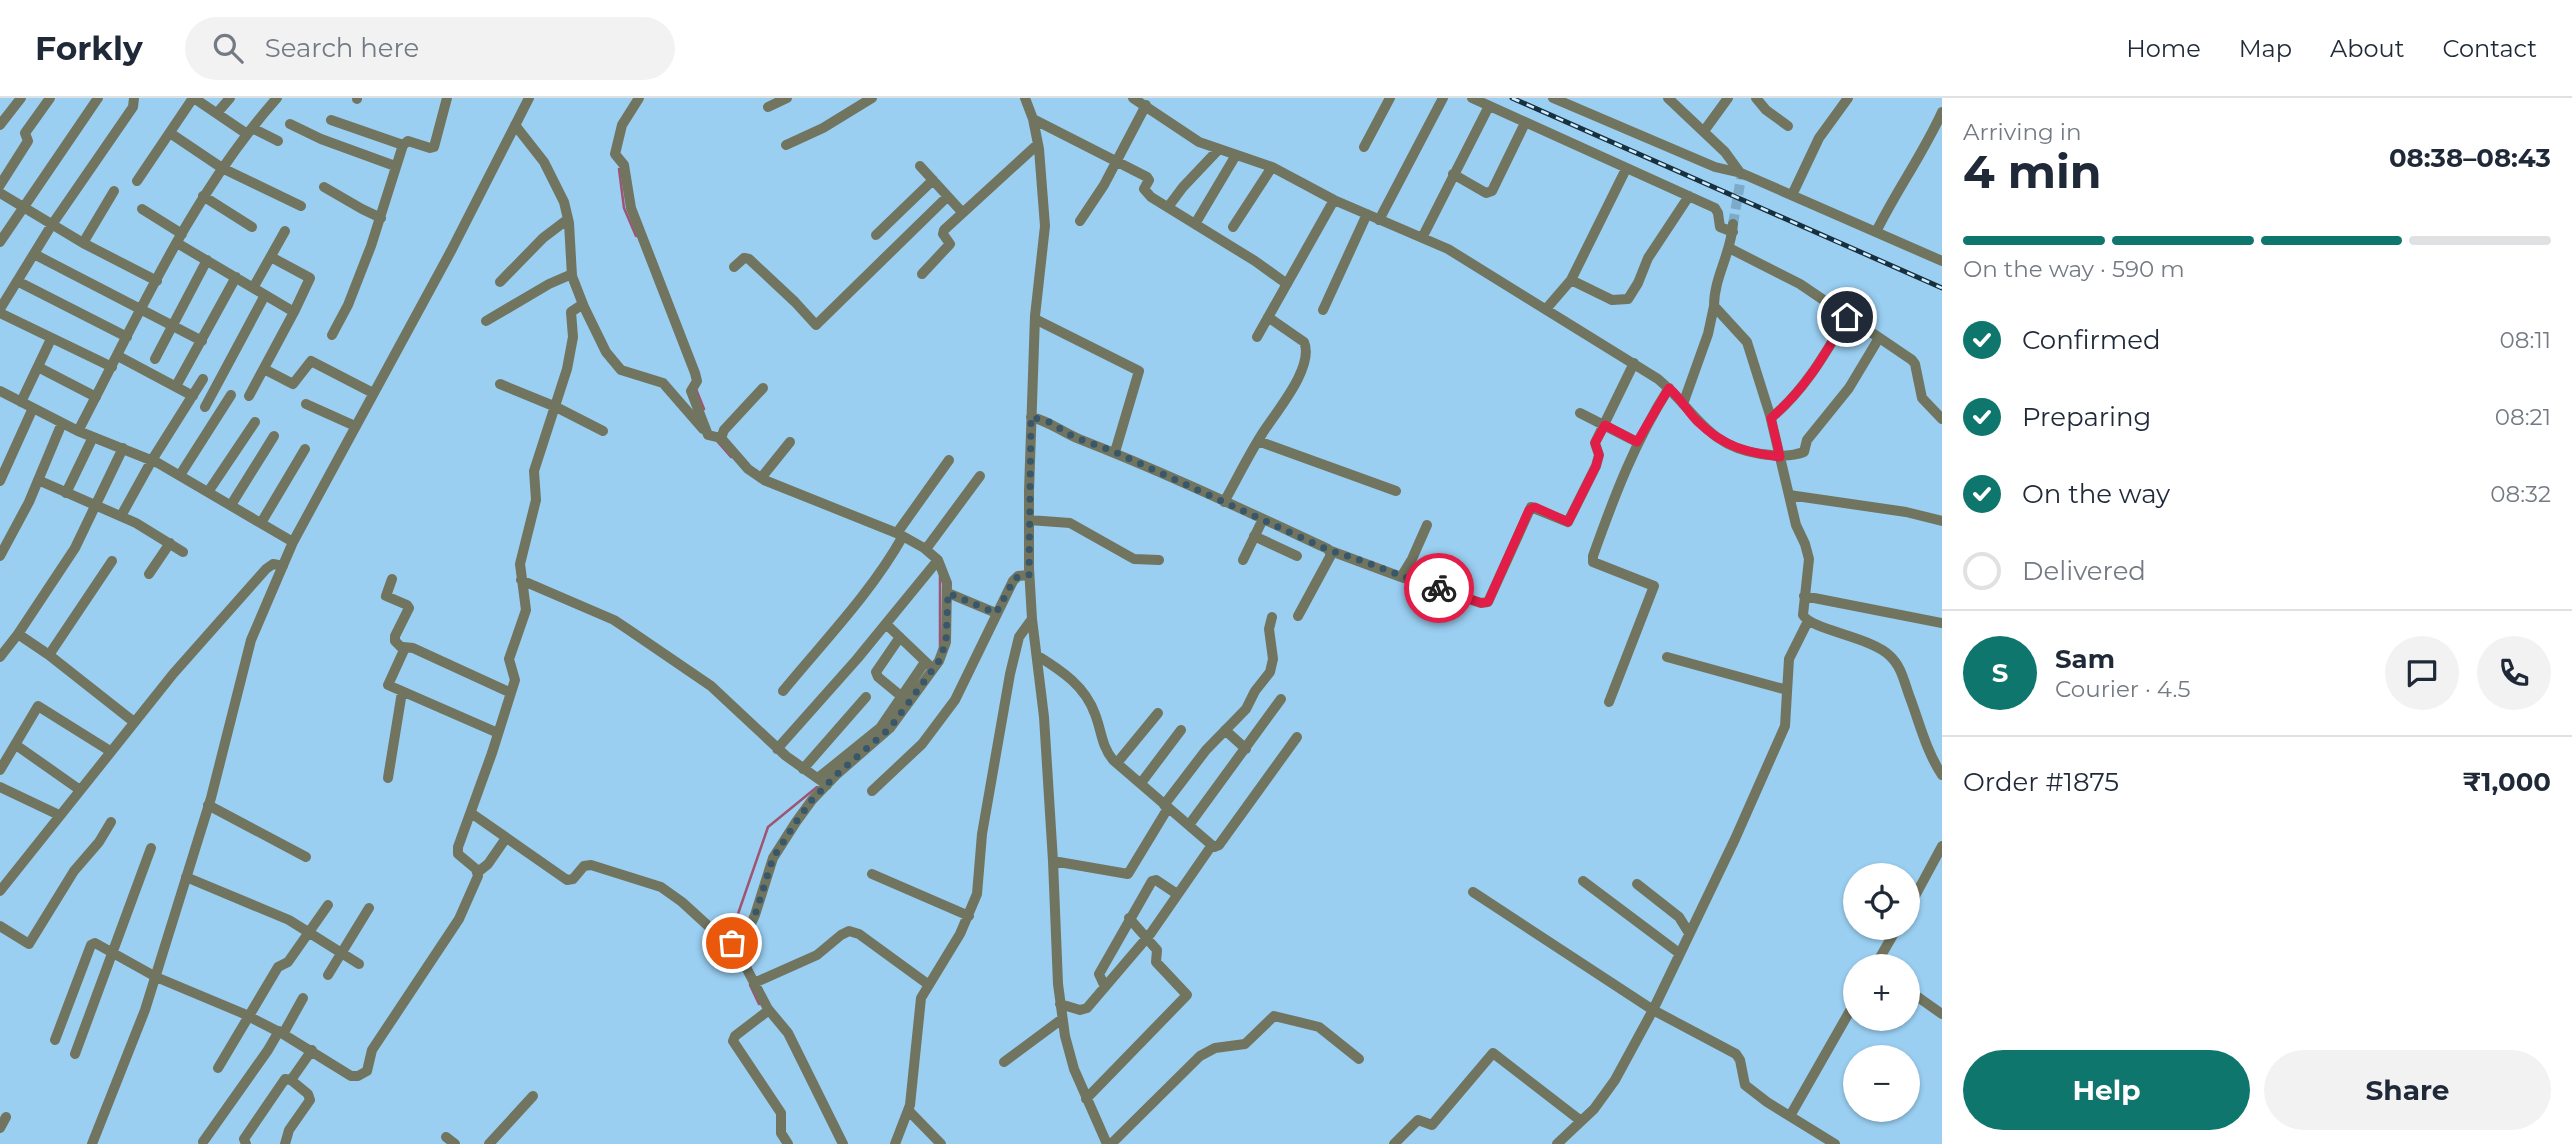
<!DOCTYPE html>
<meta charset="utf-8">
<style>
body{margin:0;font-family:Montserrat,sans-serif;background:#f2f2f3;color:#1f2937;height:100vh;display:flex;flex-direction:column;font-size:26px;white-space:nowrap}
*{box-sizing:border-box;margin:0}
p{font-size:23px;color:#747a83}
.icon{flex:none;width:38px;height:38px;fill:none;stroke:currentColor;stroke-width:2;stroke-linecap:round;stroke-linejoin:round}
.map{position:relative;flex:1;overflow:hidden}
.panel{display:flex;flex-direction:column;background:#fff;width:630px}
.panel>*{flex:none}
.fabs{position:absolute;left:1843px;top:765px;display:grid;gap:14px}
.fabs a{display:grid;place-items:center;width:77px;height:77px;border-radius:50%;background:#fff;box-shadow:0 2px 5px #0004;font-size:35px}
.pin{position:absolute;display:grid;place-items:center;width:60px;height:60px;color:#fff;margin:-30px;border:4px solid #fff;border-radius:50%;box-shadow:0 2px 7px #0007}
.courier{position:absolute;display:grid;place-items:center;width:70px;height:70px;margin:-35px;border:5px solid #e11d48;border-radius:50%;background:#fff;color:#222;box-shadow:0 2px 9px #0007}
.head em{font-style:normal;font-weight:700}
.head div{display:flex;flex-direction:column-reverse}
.head{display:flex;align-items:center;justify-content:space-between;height:119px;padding:0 21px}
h1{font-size:46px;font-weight:700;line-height:52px}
.bar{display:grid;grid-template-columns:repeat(4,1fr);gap:10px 7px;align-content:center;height:84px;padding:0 21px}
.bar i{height:9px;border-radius:5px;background:#e0e1e3}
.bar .on{background:#0f766e}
.bar p{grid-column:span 4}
.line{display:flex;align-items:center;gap:18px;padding:0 21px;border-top:2px solid #e0e1e3}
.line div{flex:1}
.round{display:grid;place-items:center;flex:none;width:74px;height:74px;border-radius:37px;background:#f2f2f3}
ol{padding:0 21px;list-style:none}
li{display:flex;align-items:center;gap:21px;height:77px}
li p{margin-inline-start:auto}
li .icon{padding:7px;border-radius:50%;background:#0f766e;color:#fff;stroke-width:4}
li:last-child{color:#747a83}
li i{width:38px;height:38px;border:4px solid #e0e1e3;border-radius:50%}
.action{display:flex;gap:14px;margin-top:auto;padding:14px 21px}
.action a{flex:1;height:80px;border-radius:42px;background:#0f766e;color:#fff;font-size:28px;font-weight:700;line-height:80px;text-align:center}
.action a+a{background:#f2f2f3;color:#1f2937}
header{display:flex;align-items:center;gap:42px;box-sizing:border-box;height:98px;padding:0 35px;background:#fff;border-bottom:2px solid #e0e1e3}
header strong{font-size:33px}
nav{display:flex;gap:38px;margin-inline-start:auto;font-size:24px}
.search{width:490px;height:63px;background:#f2f2f3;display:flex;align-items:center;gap:18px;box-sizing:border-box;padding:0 24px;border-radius:38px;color:#747a83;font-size:26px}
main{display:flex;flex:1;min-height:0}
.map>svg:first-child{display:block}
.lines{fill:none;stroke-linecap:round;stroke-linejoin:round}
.stream{stroke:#9f5471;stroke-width:2.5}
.minor-tunnel{stroke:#7caac9;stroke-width:10;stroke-dasharray:10 5;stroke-linecap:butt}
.minor{stroke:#71755f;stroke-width:10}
.rail-casing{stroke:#17303f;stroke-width:5}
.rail{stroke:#d2edfe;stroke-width:2.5;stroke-dasharray:8;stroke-linecap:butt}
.done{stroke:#38576b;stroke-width:7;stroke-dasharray:0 12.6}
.route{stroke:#e11d48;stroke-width:9}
</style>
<header>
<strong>Forkly</strong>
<div class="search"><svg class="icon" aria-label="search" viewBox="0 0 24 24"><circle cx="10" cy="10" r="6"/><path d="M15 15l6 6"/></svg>Search here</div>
<nav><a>Home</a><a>Map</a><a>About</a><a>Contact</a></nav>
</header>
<main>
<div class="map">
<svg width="1942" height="1046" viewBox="0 0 1942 1046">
<rect width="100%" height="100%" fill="#9acff2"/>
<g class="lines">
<path class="stream" d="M619,71L624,110L636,138
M696,291L704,311
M717,343L731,359
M940,549V478
M730,839L768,729L817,689
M750,887L759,906"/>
<path class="minor-tunnel" d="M1733,126L1741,80"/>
<path class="minor" d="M194,0L247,36
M639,0L622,27L615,56L624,67L631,110L695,275L697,283L691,293L708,337L721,340L748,371L764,382L899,436L924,450L938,462L947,485L946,544L939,563L890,630L836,677L812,702L796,724L773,760L755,817L741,848L742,861L749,875L768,911L788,935L843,1046
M1025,0L1033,21L1039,51L1045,128L1035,218L1029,393V470L1032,521L1044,619L1053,763L1058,886L1065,938L1074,971L1107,1046
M1133,0L1199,44L1272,69L1334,102L1448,151L1658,281C1696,313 1706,348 1761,356C1777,358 1790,359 1804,354L1807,342L1849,290L1879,240
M1472,0L1715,110L1718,115L1720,129L1733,134
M1553,0L1715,69L1741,75L1942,163
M1668,0L1725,54L1741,76
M1756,0L1766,12L1788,28
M357,1V0
M768,9L787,0
M217,15L230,0
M1033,21L1147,79L1149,82L1144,91L1151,99L1255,163L1287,186
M331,22L403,47
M290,26L321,41L395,68
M0,27L21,0
M515,27L544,64L564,104L569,125L572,178L584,209L606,254L621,272L663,285L703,331
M252,30L278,43
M1704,33L1728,0
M170,35L222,70L301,108
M786,47L823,30L872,0
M1364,49L1390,0
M920,68L962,114
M1453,76L1486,95L1492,93L1525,25
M137,83L193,0
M0,87L28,43L25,35L50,0
M324,89L362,111L381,120
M0,95L83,145L157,183
M1792,97L1819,40L1848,0
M203,98L252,129
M1168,109L1183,89L1219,51
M142,111L182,136
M1379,122L1443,0
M1080,123L1104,87L1146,7
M1195,126L1236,57
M1733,126C1731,156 1714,179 1714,208L1747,244L1770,317L1796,427L1805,446L1809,461L1803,517C1811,532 1872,539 1890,558C1901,568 1904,583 1909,597C1919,623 1926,653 1942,677
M1233,129L1272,69
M1876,134C1896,93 1923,56 1942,14
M876,137L933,82
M1423,138L1489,8
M0,144L98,0
M83,145L114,93
M177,145L294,214L249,298
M1731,151L1800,186L1912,262L1915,266L1922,300L1942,321
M34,156L202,243
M271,159L310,180L294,214
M734,169L744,160L749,161L795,204L816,227L947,99
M922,176L950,146L943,136L944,132L1038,46
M1571,182L1612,202L1628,201L1638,185L1648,160L1689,98
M17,183L127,239
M500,184L543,140L568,121
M253,190L285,133
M0,211L51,128L133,9L134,0
M1546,211L1571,182L1626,71
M1323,212L1367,116
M0,215L112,269
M1035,221L1139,273L1115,354
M486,223L549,186L572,176
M332,237L348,207L371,148L403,47L408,43L430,50L434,49L447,0
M1257,239L1334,102
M118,258L193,298
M155,261L207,162
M38,269L96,299
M264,271L293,286L311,263L373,295
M500,286L556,309L603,333
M176,288L236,179
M0,293L78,333L158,365L293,444
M21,304L51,241
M306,306L355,328
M1683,306L1708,236L1714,208
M205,309L265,197
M1580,315L1637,344
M1031,319C1049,323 1062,334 1079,341C1164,374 1246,413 1328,451L1331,457L1298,518
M1771,320C1805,292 1825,256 1847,219
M78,333C138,219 191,97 277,0
M721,340L724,332L763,290
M1258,343L1396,393
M180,377L231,297
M761,380L790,344
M38,382L136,425L183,454
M0,383L33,310
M208,394L255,324
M66,395L93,339
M1789,397L1906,414L1942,423
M1224,404C1237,381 1248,358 1262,336C1275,315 1315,269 1304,244L1268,219
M231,407L274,338
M121,418L152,362L203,281
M1029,422L1070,425L1134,461L1159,462
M261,425L305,351
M897,435L949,362
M1254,438L1297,458
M926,451L980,378
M1331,453L1401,479L1481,505L1488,504L1531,409L1568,424L1596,368L1599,357L1595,345L1634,265
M0,458L29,404L62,325
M1243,462L1263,421
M149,476L170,445
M1401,479L1412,461L1427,427
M392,481L386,498L407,507L409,510L395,538V543L404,552L388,587L498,635
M521,482L614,522L629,532L711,588L786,658L827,687
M948,495L996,515
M1804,498L1942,525
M886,526L929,567
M18,536L75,450L123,350
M900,539L876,574L878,579L901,598
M403,549L413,550L511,595
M49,557L112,463
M1038,558C1062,573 1085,588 1095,616C1102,634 1101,647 1113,662L1214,749L1219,747L1297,639
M0,559L18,536L49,557L134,624
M1667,559L1787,592
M783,593C824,543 871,495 903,438
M1609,604L1654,488L1593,464V458C1614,399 1635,343 1669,290
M1225,632L1246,651
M16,647L80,692
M777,651L857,561L938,462
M1117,665L1158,615
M803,671L866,599
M0,672L38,608L110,653
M388,680L402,594
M818,680L880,630L925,564
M1141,685L1181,632
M0,689L59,717
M872,693L922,646L955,602L1013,483L1018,478L1029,477
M208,707L306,759
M1164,707L1206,652L1246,611L1255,593L1270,574L1273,561L1269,531L1272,519
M471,715L567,782L573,781L584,768L591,767L661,789L682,804L717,836L740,851
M1189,727L1281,601
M1053,763L1128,776L1168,710
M478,774L488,766L506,740
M872,776L969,818
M186,779L289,822L359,866
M1583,783L1679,855
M1637,786L1679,819L1689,835
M0,793L173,576L266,471L273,466L283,468
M1473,794L1653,912L1736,956L1740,962L1745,987L1767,1004L1835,1046
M1908,811L1942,748
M0,828L29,846L74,773L99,744L111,724
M1875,868L1897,830
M328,877L369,810
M754,885L817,857L841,837L849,833L859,836L929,887
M1105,889L1099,876L1152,783L1156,782L1177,796
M1908,892L1942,916
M1060,906L1080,912L1087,910L1151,835L1212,747
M769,912L735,938L733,943L781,1015V1035L788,1046
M283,936L303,900
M55,942L91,847L95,845L156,879L242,915L283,936L351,978H358L367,973L372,952L459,821L478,778L476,771L458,756V749L492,655L515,582L509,561L526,512L520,466L536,402L534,373L567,271L573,239L571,214L583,206
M75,956L151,750
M1004,964L1062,921
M218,970L278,869L288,864L328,807
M1086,1001L1187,897L1156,864L1157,852L1129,820
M909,1013L941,1046
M1790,1018L1855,904
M0,1030L6,1019
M446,1039L455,1046
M203,1044L268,952L279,933
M92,1046L145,912L211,700L251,542L293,444L451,153L529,0
M246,1046L244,1041L285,981L291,982
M285,1046L289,1032L310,1002L308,996L291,982L312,952
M489,1046L533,998
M895,1046L910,1007L921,900L960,836L977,796L982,736L1010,576L1019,539L1032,521
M1111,1046L1200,958L1215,950L1245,946L1274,918L1319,929L1359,961
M1394,1046L1418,1022L1432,1027L1493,955L1581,1023
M1557,1046L1594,1011L1615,982L1653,912L1735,741L1785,628L1789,561L1808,523"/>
<defs>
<path id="rail" d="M1512,0L1942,190"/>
</defs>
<use href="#rail" class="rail-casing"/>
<use href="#rail" class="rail"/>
</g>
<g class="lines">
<path class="done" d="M732,845L740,851L755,817L773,760L796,724L812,702L836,677L890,630L939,563L946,544L948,495L996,515L1015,480L1029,477L1031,319L1049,324L1074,339L1115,354L1331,453C1368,463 1402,480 1439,490"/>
<path class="route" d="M1439,490L1481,505L1488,504L1529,412L1535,409L1568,424L1596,368L1599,357L1595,345L1605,327L1637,344L1669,290C1680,299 1687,313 1697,323C1724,349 1745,354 1780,359L1771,320C1805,292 1825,256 1847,219"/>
</g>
</svg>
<div class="fabs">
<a><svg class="icon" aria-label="locate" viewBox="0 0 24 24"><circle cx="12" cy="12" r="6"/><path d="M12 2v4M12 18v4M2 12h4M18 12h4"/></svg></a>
<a>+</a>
<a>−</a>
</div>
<div class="pin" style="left:732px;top:845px;background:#ea580c"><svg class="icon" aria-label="bag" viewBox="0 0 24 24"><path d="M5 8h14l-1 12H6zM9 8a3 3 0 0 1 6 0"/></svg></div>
<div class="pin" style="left:1847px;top:219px;background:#1f2937"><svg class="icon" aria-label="home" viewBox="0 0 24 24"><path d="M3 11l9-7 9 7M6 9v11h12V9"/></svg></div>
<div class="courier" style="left:1439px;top:490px"><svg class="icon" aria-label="bike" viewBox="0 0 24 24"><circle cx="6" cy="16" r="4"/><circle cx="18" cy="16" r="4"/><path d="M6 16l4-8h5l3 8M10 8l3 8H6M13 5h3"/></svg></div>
</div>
<section class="panel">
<div class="head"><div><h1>4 min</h1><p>Arriving in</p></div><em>08:38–08:43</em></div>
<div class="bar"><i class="on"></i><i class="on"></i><i class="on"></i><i></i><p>On the way · 590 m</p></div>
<ol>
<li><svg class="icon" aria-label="check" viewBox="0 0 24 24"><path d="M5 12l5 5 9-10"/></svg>Confirmed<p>08:11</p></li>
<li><svg class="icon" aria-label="check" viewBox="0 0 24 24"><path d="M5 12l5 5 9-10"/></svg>Preparing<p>08:21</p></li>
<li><svg class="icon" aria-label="check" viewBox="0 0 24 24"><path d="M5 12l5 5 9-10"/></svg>On the way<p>08:32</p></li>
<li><i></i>Delivered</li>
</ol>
<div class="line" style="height:126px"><b class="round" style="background:#0f766e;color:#fff">S</b><div><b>Sam</b><p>Courier · 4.5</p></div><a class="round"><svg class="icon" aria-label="chat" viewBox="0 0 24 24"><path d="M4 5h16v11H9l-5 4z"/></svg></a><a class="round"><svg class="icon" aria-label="phone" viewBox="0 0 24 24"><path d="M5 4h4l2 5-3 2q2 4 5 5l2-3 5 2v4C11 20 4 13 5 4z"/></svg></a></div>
<div class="line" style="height:91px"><div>Order #1875</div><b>₹1,000</b></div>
<div class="action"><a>Help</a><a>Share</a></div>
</section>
</main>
